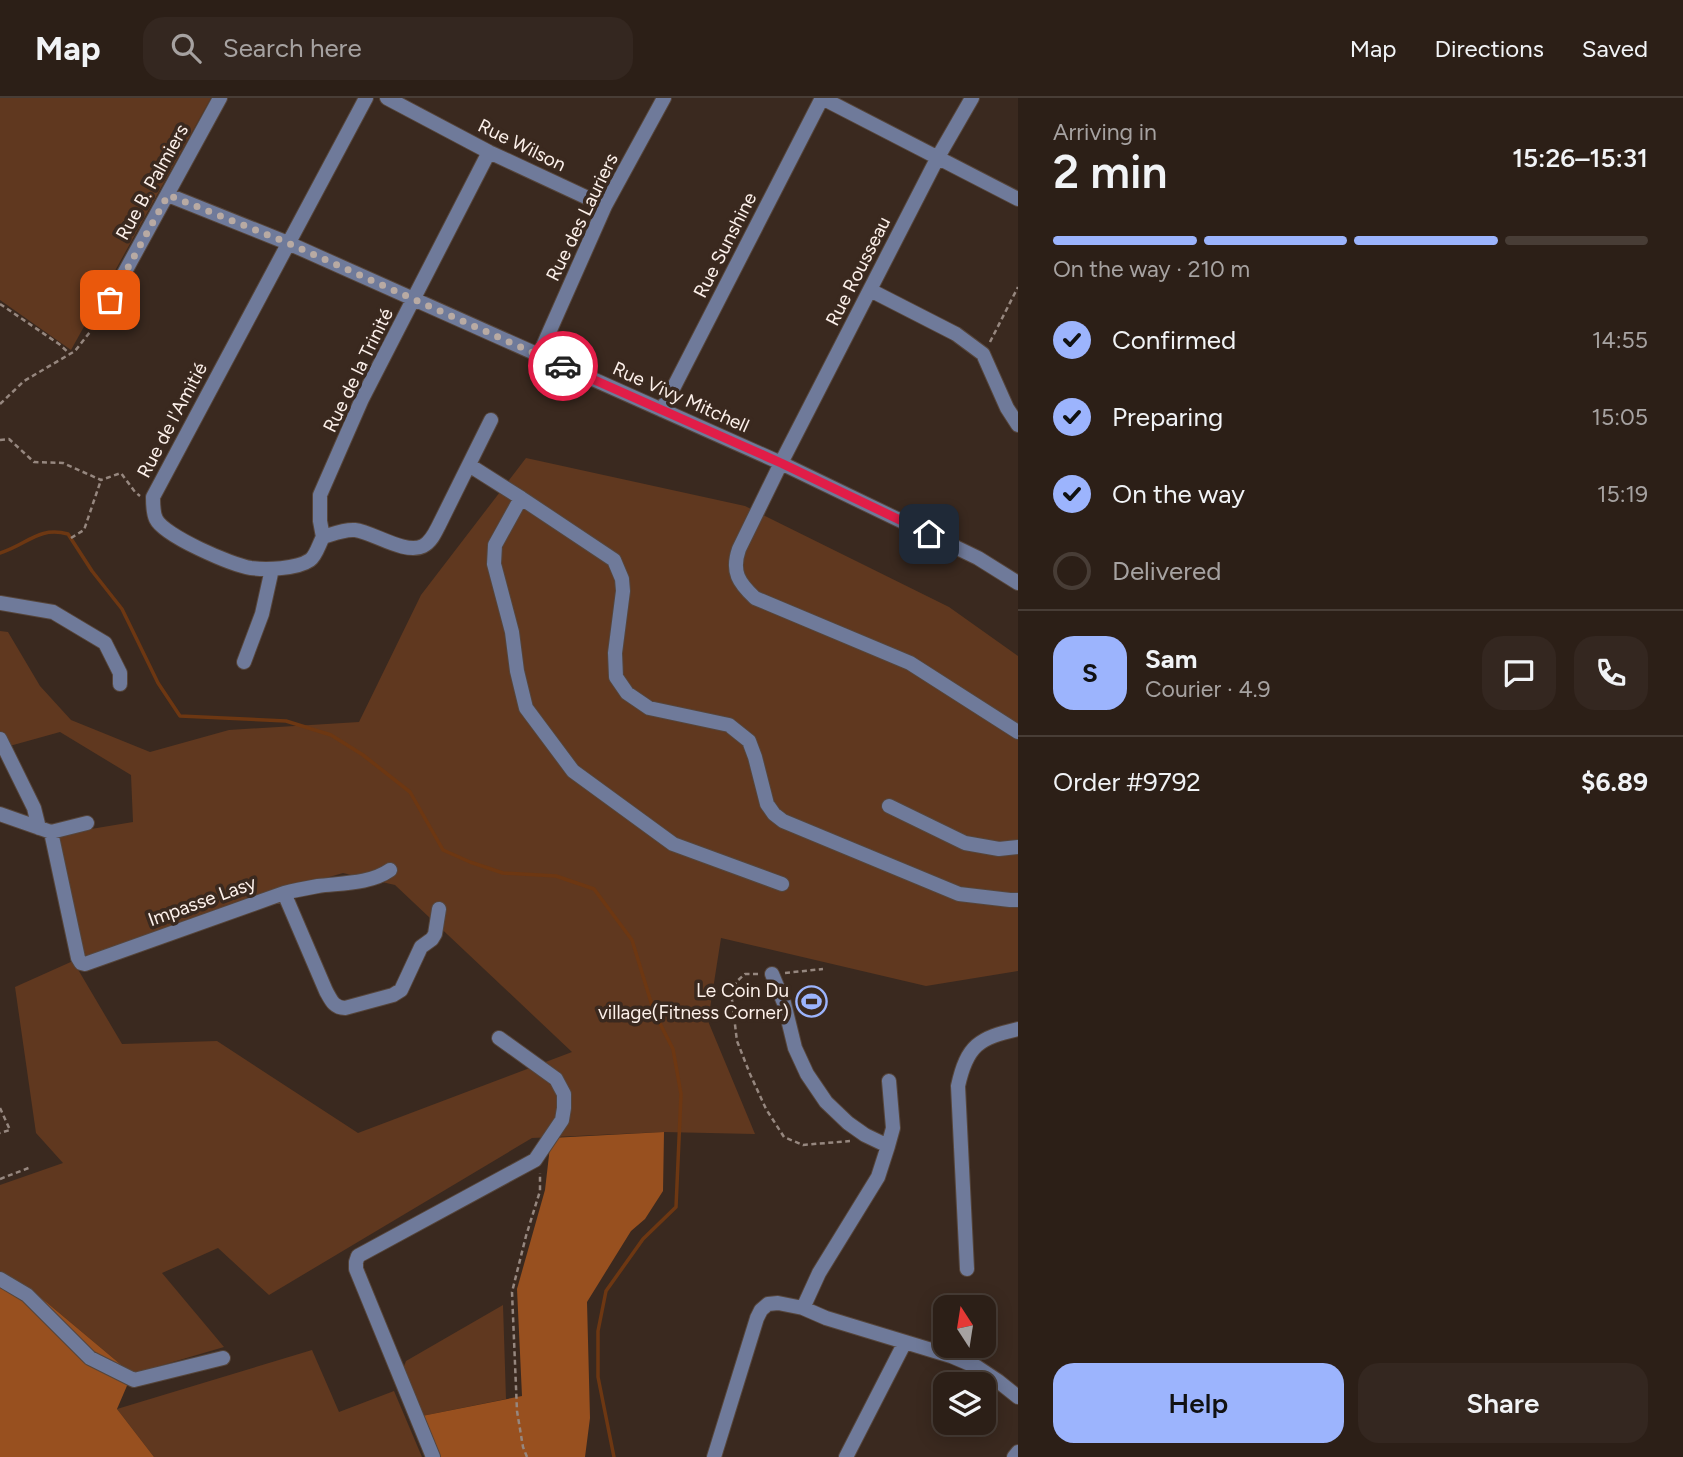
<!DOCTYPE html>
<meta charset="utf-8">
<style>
body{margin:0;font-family:Figtree,sans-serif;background:#342720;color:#f1f3f6;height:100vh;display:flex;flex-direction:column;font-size:26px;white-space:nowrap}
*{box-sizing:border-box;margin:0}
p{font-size:23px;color:#a6a2a1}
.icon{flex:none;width:38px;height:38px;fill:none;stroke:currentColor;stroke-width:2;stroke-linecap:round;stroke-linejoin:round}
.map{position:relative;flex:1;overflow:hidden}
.drawer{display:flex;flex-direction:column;background:#2c1f17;width:665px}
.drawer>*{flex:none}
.needle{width:46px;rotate:348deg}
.buttons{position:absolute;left:933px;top:1197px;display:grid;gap:14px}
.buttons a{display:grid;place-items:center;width:63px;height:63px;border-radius:14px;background:#2c1f17;box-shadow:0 4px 18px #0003,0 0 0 2px #483d36;font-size:35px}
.pin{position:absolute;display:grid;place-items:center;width:60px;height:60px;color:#fff;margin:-30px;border-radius:14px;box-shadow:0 4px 10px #0006}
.courier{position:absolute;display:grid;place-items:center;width:70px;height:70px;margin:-35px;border:5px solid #e11d48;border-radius:50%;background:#fff;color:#222;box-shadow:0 2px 9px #0007}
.headline em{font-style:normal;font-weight:600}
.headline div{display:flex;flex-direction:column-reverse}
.headline{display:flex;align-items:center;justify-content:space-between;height:119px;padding:0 35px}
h1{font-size:46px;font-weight:600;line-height:52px}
.bar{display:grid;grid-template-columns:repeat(4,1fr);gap:10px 7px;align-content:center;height:84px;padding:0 35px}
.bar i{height:9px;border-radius:5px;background:#483d36}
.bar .on{background:#9cb4fd}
.bar p{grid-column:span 4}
.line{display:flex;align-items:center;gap:18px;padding:0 35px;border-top:2px solid #483d36}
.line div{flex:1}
.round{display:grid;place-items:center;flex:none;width:74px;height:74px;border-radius:21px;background:#342720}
ol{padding:0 35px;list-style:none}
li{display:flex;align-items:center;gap:21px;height:77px}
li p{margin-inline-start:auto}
li .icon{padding:7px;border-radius:50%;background:#9cb4fd;color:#111;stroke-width:4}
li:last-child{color:#a6a2a1}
li i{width:38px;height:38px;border:4px solid #483d36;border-radius:50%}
.button{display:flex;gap:14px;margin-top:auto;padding:14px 35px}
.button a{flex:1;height:80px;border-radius:21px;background:#9cb4fd;color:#111;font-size:28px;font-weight:600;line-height:80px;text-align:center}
.button a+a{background:#342720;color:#f1f3f6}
header{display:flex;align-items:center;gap:42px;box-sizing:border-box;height:98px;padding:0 35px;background:#2c1f17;border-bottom:2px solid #483d36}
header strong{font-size:33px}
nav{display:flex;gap:38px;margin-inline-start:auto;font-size:24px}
.search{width:490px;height:63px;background:#342720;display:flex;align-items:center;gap:18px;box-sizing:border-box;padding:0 24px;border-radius:21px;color:#a6a2a1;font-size:26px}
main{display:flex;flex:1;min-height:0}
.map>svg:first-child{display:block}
.green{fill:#60381f}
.forest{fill:#98501f}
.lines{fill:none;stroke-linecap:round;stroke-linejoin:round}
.stream{stroke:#6d3712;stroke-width:3.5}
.minor-casing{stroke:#55453b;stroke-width:16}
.path{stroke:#96877f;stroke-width:2.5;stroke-dasharray:5 3.5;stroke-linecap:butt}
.minor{stroke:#6f7a9a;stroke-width:14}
.done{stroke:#b8aaa3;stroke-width:7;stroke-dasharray:0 12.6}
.route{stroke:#e11d48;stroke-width:9}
.labels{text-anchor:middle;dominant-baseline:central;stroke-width:7;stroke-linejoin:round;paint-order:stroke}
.street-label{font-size:19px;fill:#fcf0ea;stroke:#3a291f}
.poi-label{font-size:19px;fill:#fcf0ea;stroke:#3a291f;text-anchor:end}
</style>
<header>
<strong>Map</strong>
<div class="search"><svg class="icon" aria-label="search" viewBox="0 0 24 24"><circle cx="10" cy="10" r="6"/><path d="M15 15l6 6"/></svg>Search here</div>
<nav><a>Map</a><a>Directions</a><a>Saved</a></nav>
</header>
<main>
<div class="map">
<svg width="1018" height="1359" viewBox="0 0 1018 1359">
<rect width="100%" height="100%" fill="#3a291f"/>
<path class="green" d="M0,0H211L71,252L0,202Z
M526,360L745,408L949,509L1018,558V873L926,888L721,840L708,923L755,1036L663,1034L532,1040L269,1197L218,1150L162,1175L224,1249L132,1276L27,1188L0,1174V1087L63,1065L36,1035L15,889L73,863L122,946L217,943L358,1035L572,954L395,787L343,775L236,806L86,858L80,853L55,737L133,724L131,677L60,634L6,649L0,645V533L8,534L40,588L71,622L150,654L229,632L359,624L421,497Z
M503,1207L506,1301L422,1318L402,1273L406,1263Z
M312,1252L339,1314L394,1293L422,1359H154L117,1311Z"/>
<path class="forest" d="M664,1034L663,1093L645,1121L631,1133L587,1204L590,1320L585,1359H439L422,1318L522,1298L517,1191L545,1092L551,1040Z
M0,1174L27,1188L132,1276L117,1311L154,1359H0Z"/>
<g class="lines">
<path class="stream" d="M0,455C27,447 38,428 68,436L92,473L122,511L158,585L180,618L286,623L331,637L363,657L410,694L443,752L470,764L503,775L556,778L594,791L632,842L654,914L673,951L681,996L676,1109L643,1141L606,1193L598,1233V1279L614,1359"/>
<defs>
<path id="minor" d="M387,0L489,54L605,108
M822,0L1018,101
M972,0L938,59L781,365L739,451C731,474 739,485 755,500L910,565L1018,634
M168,97L288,145L781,365L978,460L1018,485
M870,192L956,236L983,256L1007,310L1018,327
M98,223L220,0
M539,257L605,108L664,0
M662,312L822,0
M469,367L521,400
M323,439C319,446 316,458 310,462C297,471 266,472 251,470C232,467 164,438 156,421C153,415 153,406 153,399L366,0
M323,439L320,423V397L362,301L489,54
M323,439C333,436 344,431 355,432C373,434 405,457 423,448C431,444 435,435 439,427L491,322
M0,505L53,514L105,545L120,575V586
M244,564L262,516L272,471
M0,641L34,710L39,730
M889,708L965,745L999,751L1018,749
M0,716L51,734L78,860L81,865L85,866L284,795L326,893C331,902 334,910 345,910L393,897L401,892L421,849L432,841L435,836L439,811
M51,734L87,725
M782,786L673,746L573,673L526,610L517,573L512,534L494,466L495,447L521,400L614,462L622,481L623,493L615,555L616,579L627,595L649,610L729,627L749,643L755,659L767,706L774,716L783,723L959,796L1010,802H1018
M284,795C296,792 307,790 318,788C341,785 370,786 390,772
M772,876L784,905L795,950L807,976L826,1004L848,1025L865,1037L888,1048L878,1079L819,1175L803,1210
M888,1048L893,1030L889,983
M967,1171L958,988C967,947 979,940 1018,931
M0,1181L27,1197L90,1260L134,1282L223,1260
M433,1359L356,1171V1164L358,1158L535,1062L562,1022L564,1010V996L556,981L499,940
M714,1359L757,1220L761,1212L768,1206L778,1205L803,1210L826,1220L951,1258L977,1269L998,1283L1018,1299
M846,1359L905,1244
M1014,1359L1018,1354"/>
</defs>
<use href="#minor" class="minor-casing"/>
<path class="path" d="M0,206L59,246L70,256
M990,244L1018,189
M0,306L24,283L75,253L90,234
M0,342L9,341L34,364L63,365L101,382L121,375L135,394L140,398
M71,440L84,432L101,382
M785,875L823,871
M758,876H745L736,884L732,902L737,943L750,976L766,1011L784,1039L803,1047L850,1043
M0,1010L10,1032L0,1035
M0,1081L31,1069
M527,1359L523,1349L517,1313L512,1194L526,1138L540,1093V1075"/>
<use href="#minor" class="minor"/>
</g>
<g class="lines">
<path class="done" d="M110,202L168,97L288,145L563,268"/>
<path class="route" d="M563,268L781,365L929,436"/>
</g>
<defs>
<symbol id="stadium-ring" viewBox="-11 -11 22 22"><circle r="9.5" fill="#3a291f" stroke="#9cb4fd" stroke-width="1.5"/><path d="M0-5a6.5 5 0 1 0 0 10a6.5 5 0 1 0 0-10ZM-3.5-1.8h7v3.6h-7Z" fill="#9cb4fd"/></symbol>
</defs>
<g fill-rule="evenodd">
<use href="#stadium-ring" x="794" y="886" width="35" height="35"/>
</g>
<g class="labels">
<g class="street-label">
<text transform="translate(522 47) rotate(26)">Rue Wilson</text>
<text transform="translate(152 84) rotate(-61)">Rue B. Palmiers</text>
<text transform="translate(582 119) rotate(-64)">Rue des Lauriers</text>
<text transform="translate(725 147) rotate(-63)">Rue Sunshine</text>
<text transform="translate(858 173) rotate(-63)">Rue Rousseau</text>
<text transform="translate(358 272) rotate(-64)">Rue de la Trinité</text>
<text transform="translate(681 299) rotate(24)">Rue Vivy Mitchell</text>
<text transform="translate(172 322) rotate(-62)">Rue de l'Amitié</text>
<text transform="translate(202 803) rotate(-20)">Impasse Lasy</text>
</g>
<g class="poi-label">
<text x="789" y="892">Le Coin Du<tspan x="789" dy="22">village(Fitness Corner)</tspan></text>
</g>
</g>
</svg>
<div class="buttons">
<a><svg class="needle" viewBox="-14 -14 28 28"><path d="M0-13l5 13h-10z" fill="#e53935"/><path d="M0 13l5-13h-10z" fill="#a6a2a1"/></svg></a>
<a><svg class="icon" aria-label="layers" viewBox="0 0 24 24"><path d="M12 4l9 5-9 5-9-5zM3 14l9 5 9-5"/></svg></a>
</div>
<div class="pin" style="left:110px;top:202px;background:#ea580c"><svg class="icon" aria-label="bag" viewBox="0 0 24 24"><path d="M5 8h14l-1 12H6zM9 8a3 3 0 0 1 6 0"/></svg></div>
<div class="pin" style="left:929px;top:436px;background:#1f2937"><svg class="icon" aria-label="home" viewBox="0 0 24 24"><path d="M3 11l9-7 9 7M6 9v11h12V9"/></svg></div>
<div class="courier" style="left:563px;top:268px"><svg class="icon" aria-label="car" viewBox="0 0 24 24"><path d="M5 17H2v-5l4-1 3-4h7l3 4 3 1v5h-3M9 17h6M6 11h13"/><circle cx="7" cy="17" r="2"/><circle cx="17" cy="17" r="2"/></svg></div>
</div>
<section class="drawer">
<div class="headline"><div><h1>2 min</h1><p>Arriving in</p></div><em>15:26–15:31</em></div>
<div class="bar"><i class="on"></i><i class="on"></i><i class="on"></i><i></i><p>On the way · 210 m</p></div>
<ol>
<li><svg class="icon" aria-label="check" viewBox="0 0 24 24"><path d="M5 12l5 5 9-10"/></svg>Confirmed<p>14:55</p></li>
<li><svg class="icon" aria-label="check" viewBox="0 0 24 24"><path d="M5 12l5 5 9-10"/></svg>Preparing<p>15:05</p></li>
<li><svg class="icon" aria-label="check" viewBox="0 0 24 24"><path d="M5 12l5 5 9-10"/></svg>On the way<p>15:19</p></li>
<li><i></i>Delivered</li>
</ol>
<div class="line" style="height:126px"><b class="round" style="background:#9cb4fd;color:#111">S</b><div><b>Sam</b><p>Courier · 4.9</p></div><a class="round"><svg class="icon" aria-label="chat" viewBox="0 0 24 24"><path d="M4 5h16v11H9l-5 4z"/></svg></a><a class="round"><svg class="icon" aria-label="phone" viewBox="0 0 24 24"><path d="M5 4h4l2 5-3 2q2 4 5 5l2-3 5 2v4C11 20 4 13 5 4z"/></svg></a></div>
<div class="line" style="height:91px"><div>Order #9792</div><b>$6.89</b></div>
<div class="button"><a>Help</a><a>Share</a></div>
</section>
</main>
